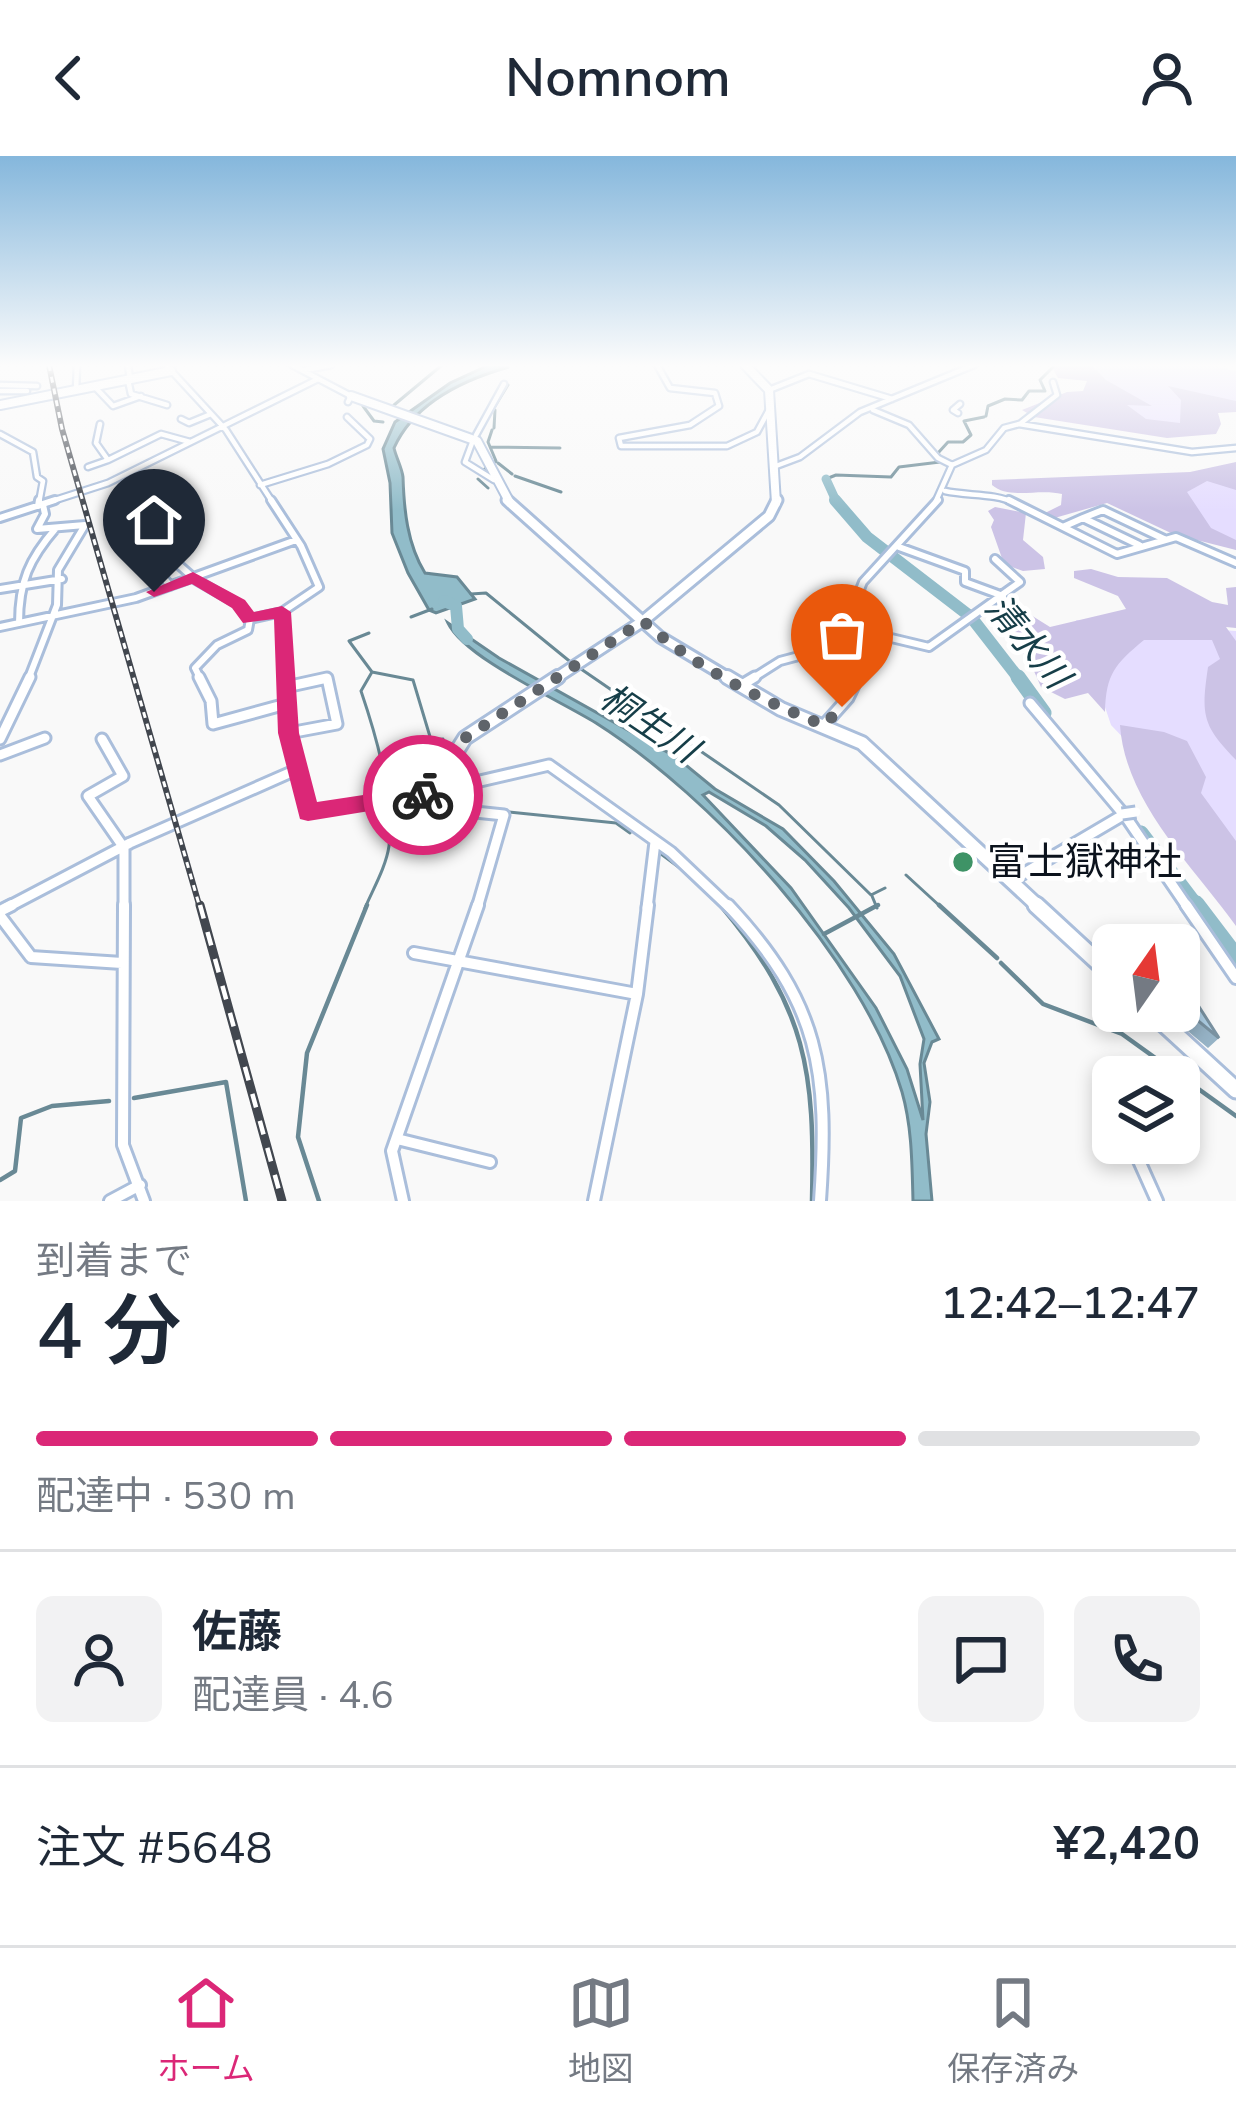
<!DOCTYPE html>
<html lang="ja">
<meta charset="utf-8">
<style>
body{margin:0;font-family:"Nunito Sans","Noto Sans JP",sans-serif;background:#f2f2f3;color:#1f2937;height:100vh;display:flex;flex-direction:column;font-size:45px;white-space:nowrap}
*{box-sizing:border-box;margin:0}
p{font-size:39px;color:#747a83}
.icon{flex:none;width:66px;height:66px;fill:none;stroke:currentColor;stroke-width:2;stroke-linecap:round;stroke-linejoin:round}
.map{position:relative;height:1045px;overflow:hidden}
.sheet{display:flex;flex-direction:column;background:#fff;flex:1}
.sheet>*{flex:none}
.needle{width:78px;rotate:14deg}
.controls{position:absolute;left:1092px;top:768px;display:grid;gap:24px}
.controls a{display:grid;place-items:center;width:108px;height:108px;border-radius:18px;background:#fff;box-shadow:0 6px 18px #0003;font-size:60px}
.pin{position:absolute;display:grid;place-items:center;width:102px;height:102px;color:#fff;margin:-123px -51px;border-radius:50% 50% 50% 0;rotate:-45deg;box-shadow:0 0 12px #0007}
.pin .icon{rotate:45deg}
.courier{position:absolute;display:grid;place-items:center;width:120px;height:120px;margin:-60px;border:9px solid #db2777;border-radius:50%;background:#fff;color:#222;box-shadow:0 3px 15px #0007}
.headline em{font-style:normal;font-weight:600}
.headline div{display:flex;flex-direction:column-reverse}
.headline{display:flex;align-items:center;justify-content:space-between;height:204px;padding:0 36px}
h1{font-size:78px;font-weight:600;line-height:90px}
.bar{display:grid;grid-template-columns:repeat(4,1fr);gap:18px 12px;align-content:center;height:144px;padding:0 36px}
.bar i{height:15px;border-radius:9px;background:#e0e1e3}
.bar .on{background:#db2777}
.bar p{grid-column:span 4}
.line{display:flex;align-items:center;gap:30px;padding:0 36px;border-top:3px solid #e0e1e3}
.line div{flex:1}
.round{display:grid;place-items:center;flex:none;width:126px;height:126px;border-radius:18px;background:#f2f2f3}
header{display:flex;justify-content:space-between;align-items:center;height:156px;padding:0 36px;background:#fff;font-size:54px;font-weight:600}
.tab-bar{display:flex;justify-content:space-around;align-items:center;height:168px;border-top:3px solid #e0e1e3;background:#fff;font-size:33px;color:#747a83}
.tab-bar a{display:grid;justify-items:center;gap:6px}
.tab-bar .on{color:#db2777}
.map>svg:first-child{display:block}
.green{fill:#e5ddff}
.forest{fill:#ccc3e6}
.water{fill:#91bcc9;stroke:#698995;stroke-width:3;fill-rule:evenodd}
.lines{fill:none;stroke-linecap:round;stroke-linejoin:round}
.stream-far1{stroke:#698995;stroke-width:3}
.stream{stroke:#698995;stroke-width:4.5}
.river-far3{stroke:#91bcc9;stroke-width:9}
.river-far2{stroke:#91bcc9;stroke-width:12}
.river-far1{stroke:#91bcc9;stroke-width:15}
.river{stroke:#91bcc9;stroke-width:20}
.street-far3-casing{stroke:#aabedb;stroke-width:9}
.street-far2-casing{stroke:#aabedb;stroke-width:12}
.street-far1-casing{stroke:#aabedb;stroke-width:15}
.street-casing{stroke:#aabedb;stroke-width:16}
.secondary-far3-casing{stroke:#aabedb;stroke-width:12}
.secondary-far2-casing{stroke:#aabedb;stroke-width:15}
.secondary-far1-casing{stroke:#aabedb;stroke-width:18}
.secondary-casing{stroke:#aabedb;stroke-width:21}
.street-far3{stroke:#fff;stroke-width:4.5}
.street-far2{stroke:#fff;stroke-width:6}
.street-far1{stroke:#fff;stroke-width:9}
.street{stroke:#fff;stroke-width:10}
.secondary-far3{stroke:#fff;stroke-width:8}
.secondary-far2{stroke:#fff;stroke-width:9}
.secondary-far1{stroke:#fff;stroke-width:12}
.secondary{stroke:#fff;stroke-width:15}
.rail-far1-casing{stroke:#42474f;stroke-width:6}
.rail-casing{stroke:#42474f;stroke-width:9}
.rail-far1{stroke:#fff;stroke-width:3;stroke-dasharray:6;stroke-linecap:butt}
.rail{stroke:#fff;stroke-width:4.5;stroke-dasharray:14;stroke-linecap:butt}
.street-bridge-casing{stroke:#aabedb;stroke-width:15;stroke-linecap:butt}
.street-bridge{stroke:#fff;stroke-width:9}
.wall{fill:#96b3c6}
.building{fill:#afd0e6;stroke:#7a92a1;stroke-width:3}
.route{fill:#db2777}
.done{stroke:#5f646a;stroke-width:12;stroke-dasharray:0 21.6}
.poi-dot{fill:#3e9366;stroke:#fff;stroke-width:4.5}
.labels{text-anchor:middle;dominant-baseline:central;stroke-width:9;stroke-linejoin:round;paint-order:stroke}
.water-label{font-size:36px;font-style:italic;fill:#163e48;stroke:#fff}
.near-poi-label{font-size:39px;fill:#0c131d;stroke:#fff;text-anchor:start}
</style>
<header><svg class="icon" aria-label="back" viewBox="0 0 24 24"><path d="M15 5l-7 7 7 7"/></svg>Nomnom<svg class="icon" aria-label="person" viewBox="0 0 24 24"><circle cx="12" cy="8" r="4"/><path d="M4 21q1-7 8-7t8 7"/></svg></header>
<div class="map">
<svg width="1236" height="1045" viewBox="0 0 1236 1045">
<rect width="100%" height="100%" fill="#f9f9f9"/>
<path class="green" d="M1084,209H1208L1236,215V252L1197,245L1191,271L1143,267Z
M1236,308V394L1162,354L1168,322Z
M1076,464L1236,475V699L1111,569Z"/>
<path class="forest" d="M1051,209H1091L1106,224L1152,250L1127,249L1146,263L1180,267L1181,244L1168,230L1236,245V256L1218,257L1221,268L1216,278L1167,282L1034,261L1022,254L1067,236L1083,235L1087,225L1058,222Z
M1236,306V334L1207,325L1187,336L1211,372L1236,384V394L1173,378L1107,347L1051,363L1043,358L1061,349L1062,338C1039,332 1009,344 992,329V324L1190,316Z
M995,351L1026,357L1023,384L1043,401L1045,413L1023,415L1004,408L991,371L994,364L988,355Z
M1091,413L1118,421L1167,422L1212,446L1228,449L1226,432L1236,431V472L1226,471L1236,485V604C1202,569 1201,559 1208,511L1220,503L1212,484H1144C1115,508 1106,518 1105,556L1088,537L1065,543L1041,531L1030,506L990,458L1013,448L1050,471L1126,453L1118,440L1074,422V415Z
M1120,569L1164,576L1187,585L1206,621L1201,637L1236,685V770C1193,710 1125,646 1120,569Z"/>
<path class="water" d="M489,209L509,211C466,223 415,245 394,292C396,301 402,312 403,321C404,353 407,388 425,417L457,421L475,443L436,457L429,454L408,417L392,377L390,327L383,293L395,266L450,227Z
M448,467L499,502L676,601L715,633L783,673L834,725L894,798L939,883L932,886L924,907L930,946L926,978L932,1045H913C912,1008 912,971 902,936C863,803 711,640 596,567C557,543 465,502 448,467ZM709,636L766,670L805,704L849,752L900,820L924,883L920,908L923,964L907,913L876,852L791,732L703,639Z"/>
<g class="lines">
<path class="stream-far1" d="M394,249L442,209
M363,250L374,265L383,266
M495,250L508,229
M986,260L988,250L1005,243L1022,244L1029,235H1045L1040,224L1055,209
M494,272L495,254
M491,291L560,292
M941,302L938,297L948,286H963L971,279L964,265L984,261
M498,307L512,318
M482,315L496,305L488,286L492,274
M515,320L561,336
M478,323L488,332
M826,323L836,319L891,321L899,311L940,306
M471,438L486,437L573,508
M411,461L432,453
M369,477L349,485L372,516L413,524L431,584L443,583L441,612
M581,513L779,649L871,739L885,732
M509,656L616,667L630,677
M661,698L688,718
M906,719L942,752
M872,740L877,752
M365,752C373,733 386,711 389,690C395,644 376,579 361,535L372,516"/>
<path class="stream" d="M939,749L997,802
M721,750C807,852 815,915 812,1045
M824,778L878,749
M1001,807L1043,848L1122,878L1236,960
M134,942L226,926L246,1045
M0,1024L15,1015L21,962L52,950L109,945
M319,1045L298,981L307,897L367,749"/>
<path class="river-far3" d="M826,323L837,347"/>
<path class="river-far2" d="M835,344L867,381L971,461L1020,524
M444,445L456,450L458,473L467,483"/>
<path class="river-far1" d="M1018,521L1044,557
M1141,677L1198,752"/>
<path class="river" d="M1195,749L1236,803"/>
<defs>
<path id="street-far3" d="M128,209L130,223
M166,209L226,274L273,347
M292,209L351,240L348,246
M657,209L670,232L715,237L719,250L690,269L619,282L621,290H727L757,276L770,252
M305,214L331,209
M128,224L131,238L167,249
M0,229L37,230
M94,230L113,250L141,240
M76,234L77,209
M769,234L809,218L892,243
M0,235H27
M873,254L909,269L938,302L952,309
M958,257L953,254L960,248
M181,263L189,267L211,258
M1021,267L1057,239L1053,226
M100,268L96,287L108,304L161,278L190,286
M0,278L33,296L37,321L43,325L39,347
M476,279L504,228
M472,287L465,306L494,324
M776,310L800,301L860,256L974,209
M88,311L108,304
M260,329L328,308L367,289L370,283L347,261
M945,335C968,340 994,337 1015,347
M46,347L108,327L318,223
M935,347L952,309L986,294L1004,272L1019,268L1192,296L1236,292"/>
<path id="street-far2" d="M1009,344L1117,398L1176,381L1236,407
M38,350L39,344
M0,362L55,344
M1083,362L1103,354L1164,383
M1065,370L1083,362L1139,389
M138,373L196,424L238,448L250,463
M120,378L152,367
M899,391L965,415V426L1003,440
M152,406L170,430
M0,433L62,423
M282,456L286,524
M250,463L282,456L319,431L301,390L271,344
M19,467C19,426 29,403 56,372
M0,471L136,442L296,384
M862,475L929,491L1020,426L995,403
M28,524L57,449L58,414L85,369L37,373L45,358L43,349
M201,524L195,512L217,489L248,474L250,463
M319,524H327
M750,524L780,505L859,484
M857,524C863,493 850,453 863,426L938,344"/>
<path id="street-far1" d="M199,521L211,545L213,568L286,548
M286,521L289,577L308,656L424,638L549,609L671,696L730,752
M740,530L755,521
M286,531L327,522L337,568L289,577
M1030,547L1126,661L1188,752
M824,569L848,542L858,521
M0,583L30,521
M102,583L123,620L88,640L124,692V752
M0,599L45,582
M461,630L475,656L504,659L477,752
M1011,725L1123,659
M6,752L130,687L296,614
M647,752L655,686"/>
<path id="street" d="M124,749L123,989L144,1045
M728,749C820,847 829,916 820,1045
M1186,749L1236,822
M0,755L12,749
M0,760L31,801L122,807
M414,797L637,838
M1107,937L1113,949
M397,983L490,1006
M1131,987L1157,1045
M110,1045L140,1029
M403,1045L392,995L478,749
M594,1045L637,838L648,749"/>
<path id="secondary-far3" d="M745,209L769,234L776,347
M351,240L477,285L510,347
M0,249L171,215"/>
<path id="secondary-far2" d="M507,344L660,481L732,524
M553,524L643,465L769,360L777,344"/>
<path id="secondary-far1" d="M727,521L781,553L862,587L1040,752
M452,632L448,609L465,582L558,521"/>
<path id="secondary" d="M1036,749L1113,820
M1150,855L1236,934"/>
</defs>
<use href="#street-far3" class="street-far3-casing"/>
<use href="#street-far2" class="street-far2-casing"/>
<use href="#street-far1" class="street-far1-casing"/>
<use href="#street" class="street-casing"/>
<use href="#secondary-far3" class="secondary-far3-casing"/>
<use href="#secondary-far2" class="secondary-far2-casing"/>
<use href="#secondary-far1" class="secondary-far1-casing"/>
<use href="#secondary" class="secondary-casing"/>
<use href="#street-far3" class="street-far3"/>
<use href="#street-far2" class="street-far2"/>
<use href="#street-far1" class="street-far1"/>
<use href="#street" class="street"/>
<use href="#secondary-far3" class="secondary-far3"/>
<use href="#secondary-far2" class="secondary-far2"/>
<use href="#secondary-far1" class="secondary-far1"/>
<use href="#secondary" class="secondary"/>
<defs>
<path id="rail-far1" d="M49,209L62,273L200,752"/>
<path id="rail" d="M200,749L282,1045"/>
</defs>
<use href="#rail-far1" class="rail-far1-casing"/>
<use href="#rail" class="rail-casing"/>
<use href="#rail-far1" class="rail-far1"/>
<use href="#rail" class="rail"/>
<defs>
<path id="street-bridge" d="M1122,658L1136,656"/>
</defs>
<use href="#street-bridge" class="street-bridge-casing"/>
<use href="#street-bridge" class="street-bridge"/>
</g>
<path class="wall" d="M1179,824L1219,882L1208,892L1164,855H1179Z"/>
<path class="building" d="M1179,824L1187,832L1219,882L1179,849Z"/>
<linearGradient id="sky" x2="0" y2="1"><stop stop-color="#85b7dc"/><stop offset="0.59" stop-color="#fcfcfc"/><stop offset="1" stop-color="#fcfcfc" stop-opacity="0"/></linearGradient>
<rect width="1236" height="355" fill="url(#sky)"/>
<path class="route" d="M193,416L245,444L254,456L282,450L291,456L299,577L317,646L423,630L434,639L431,645L308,665L300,663L278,577L274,463L243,467L232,452L192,428L154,441L146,436Z"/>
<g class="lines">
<path class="done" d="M423,639L452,632L448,609L465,582L643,465C695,511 760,544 824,569L842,551"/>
</g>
<circle class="poi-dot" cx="963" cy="706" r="12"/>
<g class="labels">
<g class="water-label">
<text transform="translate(1027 486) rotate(50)">清水川</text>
<text transform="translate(649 568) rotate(34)">桐生川</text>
</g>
<g class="near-poi-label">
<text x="987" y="706">富士獄神社</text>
</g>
</g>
</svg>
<div class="controls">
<a><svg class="needle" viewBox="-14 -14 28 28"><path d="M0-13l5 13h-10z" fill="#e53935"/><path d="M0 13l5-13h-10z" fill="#747a83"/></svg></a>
<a><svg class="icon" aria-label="layers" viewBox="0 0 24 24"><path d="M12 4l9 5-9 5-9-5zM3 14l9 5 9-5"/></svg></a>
</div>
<div class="pin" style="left:842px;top:551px;background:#ea580c"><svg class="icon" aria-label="bag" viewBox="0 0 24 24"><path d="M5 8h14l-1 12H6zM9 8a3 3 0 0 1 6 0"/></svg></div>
<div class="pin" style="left:154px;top:436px;background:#1f2937"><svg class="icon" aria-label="home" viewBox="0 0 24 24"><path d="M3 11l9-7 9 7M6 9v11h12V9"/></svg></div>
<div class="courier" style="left:423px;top:639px"><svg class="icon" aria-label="bike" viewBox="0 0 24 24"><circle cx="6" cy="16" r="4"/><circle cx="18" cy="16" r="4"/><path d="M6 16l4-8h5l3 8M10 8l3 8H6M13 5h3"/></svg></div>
</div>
<section class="sheet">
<div class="headline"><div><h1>4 分</h1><p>到着まで</p></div><em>12:42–12:47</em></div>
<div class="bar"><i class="on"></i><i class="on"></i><i class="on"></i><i></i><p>配達中 · 530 m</p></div>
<div class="line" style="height:216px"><a class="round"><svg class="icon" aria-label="person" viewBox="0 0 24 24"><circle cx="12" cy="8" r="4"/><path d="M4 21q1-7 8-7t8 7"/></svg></a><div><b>佐藤</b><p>配達員 · 4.6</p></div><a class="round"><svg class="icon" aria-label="chat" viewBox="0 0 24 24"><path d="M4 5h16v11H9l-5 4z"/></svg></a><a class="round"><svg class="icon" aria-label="phone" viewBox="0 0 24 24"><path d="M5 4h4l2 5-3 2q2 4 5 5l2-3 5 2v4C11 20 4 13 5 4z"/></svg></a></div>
<div class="line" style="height:156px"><div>注文 #5648</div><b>¥2,420</b></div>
</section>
<nav class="tab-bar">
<a class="on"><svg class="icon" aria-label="home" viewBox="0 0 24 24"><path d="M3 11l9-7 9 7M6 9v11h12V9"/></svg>ホーム</a>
<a><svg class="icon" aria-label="map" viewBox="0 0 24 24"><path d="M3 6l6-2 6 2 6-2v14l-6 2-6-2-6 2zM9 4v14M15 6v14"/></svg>地図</a>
<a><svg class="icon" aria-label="saved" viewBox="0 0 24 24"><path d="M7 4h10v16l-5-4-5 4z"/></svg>保存済み</a>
</nav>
